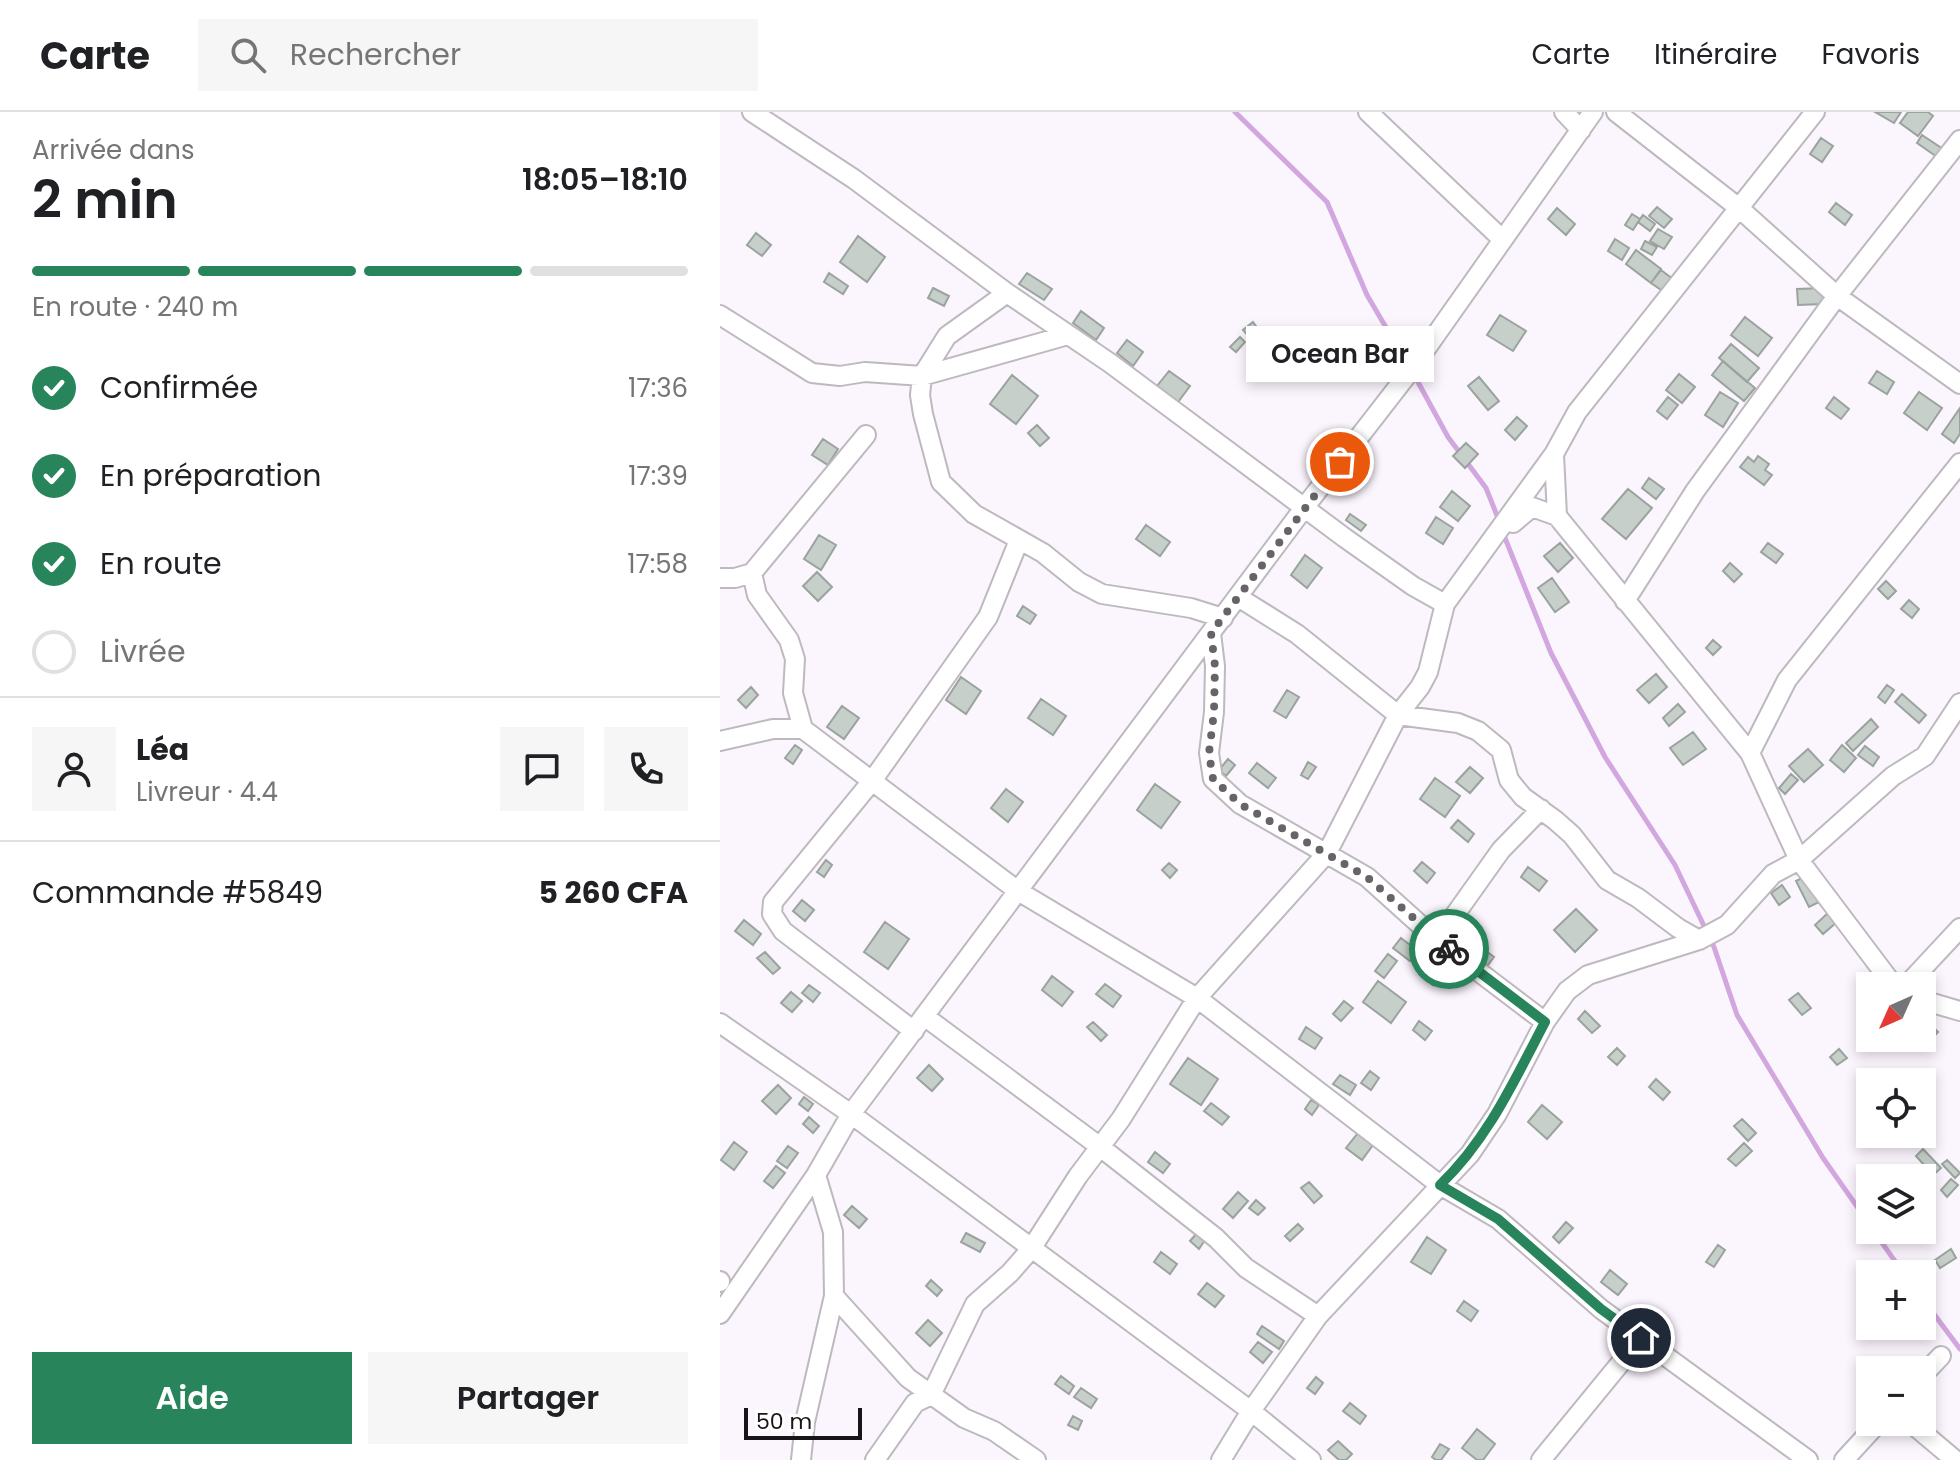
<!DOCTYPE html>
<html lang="fr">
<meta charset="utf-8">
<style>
body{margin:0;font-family:Poppins,sans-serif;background:#f6f6f6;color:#202124;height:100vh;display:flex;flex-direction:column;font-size:30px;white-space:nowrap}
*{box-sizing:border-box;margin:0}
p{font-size:26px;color:#757577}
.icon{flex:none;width:44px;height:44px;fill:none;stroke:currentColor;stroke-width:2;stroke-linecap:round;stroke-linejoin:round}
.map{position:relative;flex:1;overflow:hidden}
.details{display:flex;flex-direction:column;background:#fff;width:720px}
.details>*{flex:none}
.needle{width:52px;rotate:225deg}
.controls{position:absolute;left:1136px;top:860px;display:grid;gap:16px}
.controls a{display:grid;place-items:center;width:80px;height:80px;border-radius:0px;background:#fff;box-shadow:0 4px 12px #0003;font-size:40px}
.scale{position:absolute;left:24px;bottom:20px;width:118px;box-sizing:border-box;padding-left:8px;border:4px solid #171518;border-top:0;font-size:22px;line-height:28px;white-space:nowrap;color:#171518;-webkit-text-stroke:6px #fff;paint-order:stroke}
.pin{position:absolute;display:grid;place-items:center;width:68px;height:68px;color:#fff;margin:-34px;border:4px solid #fff;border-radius:50%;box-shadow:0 2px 8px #0007}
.courier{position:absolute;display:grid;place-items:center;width:80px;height:80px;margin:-40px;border:6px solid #27845b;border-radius:50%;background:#fff;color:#222;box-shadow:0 2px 10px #0007}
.bubble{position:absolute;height:56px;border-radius:0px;background:#fff;box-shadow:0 4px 12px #0003;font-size:26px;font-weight:600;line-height:56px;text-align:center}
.overview em{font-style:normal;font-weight:600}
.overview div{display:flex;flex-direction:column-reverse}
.overview{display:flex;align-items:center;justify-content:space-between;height:136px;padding:0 32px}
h1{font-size:52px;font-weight:600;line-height:60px}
.bar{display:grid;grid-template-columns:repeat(4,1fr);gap:12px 8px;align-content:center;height:96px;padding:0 32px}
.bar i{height:10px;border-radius:6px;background:#e0e0e0}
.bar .on{background:#27845b}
.bar p{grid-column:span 4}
.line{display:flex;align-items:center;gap:20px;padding:0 32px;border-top:2px solid #e0e0e0}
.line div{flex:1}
.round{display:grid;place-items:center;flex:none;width:84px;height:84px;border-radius:0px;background:#f6f6f6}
ol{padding:0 32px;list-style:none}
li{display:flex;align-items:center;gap:24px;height:88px}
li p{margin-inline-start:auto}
li .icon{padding:8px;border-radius:50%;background:#27845b;color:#fff;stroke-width:4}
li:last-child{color:#757577}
li i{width:44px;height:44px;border:4px solid #e0e0e0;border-radius:50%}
.primary-button{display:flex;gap:16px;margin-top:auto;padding:16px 32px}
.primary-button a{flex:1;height:92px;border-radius:0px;background:#27845b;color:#fff;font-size:32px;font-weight:600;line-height:92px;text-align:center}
.primary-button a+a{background:#f6f6f6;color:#202124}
header{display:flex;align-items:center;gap:48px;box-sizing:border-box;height:112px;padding:0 40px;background:#fff;border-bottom:2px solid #e0e0e0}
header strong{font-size:38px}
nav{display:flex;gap:44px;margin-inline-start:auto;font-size:28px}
.search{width:560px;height:72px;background:#f6f6f6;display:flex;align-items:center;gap:20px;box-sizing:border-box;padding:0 28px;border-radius:0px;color:#757577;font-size:30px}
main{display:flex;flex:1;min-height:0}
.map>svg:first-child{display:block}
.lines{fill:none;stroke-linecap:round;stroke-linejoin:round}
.stream{stroke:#d2a6de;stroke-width:5}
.building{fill:#c6cfc9;stroke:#9aa39d;stroke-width:2}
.street-casing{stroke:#beb8bf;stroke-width:22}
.street{stroke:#fff;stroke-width:18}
.done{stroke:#676368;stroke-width:8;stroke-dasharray:0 14.4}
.route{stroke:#27845b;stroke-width:10}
</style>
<header>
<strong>Carte</strong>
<div class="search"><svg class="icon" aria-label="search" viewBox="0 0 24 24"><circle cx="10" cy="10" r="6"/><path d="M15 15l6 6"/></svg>Rechercher</div>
<nav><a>Carte</a><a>Itinéraire</a><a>Favoris</a></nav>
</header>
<main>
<section class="details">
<div class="overview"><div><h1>2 min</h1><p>Arrivée dans</p></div><em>18:05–18:10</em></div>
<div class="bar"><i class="on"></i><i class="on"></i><i class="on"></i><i></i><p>En route · 240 m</p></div>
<ol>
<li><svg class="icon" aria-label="check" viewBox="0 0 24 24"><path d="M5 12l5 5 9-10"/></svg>Confirmée<p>17:36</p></li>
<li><svg class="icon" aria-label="check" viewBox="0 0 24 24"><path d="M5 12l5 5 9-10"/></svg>En préparation<p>17:39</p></li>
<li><svg class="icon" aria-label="check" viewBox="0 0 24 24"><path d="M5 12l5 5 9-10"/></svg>En route<p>17:58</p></li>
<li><i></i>Livrée</li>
</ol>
<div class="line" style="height:144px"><a class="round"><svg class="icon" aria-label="person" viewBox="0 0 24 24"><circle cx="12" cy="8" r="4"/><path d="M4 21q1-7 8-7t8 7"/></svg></a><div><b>Léa</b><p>Livreur · 4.4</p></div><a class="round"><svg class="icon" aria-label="chat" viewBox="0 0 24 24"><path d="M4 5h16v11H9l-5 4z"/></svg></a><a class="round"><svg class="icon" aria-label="phone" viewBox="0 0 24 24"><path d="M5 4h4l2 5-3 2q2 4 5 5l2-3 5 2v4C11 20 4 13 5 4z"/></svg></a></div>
<div class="line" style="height:104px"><div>Commande #5849</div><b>5 260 CFA</b></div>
<div class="primary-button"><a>Aide</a><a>Partager</a></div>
</section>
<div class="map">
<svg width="1240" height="1348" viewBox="0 0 1240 1348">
<rect width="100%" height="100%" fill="#fbf5fd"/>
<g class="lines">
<path class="stream" d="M515,0L607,90L647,183L688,253
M693,261L728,325L766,376L780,411
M783,421L831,541L885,645L955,753L994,835L1017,903L1103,1046L1150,1113
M1153,1118L1184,1162
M1202,1186L1240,1237"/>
</g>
<path class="building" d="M1155,0H1181L1174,11Z
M1188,0H1208L1213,4L1198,24L1180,11Z
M1202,23L1223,37L1217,45L1197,31Z
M1101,26L1113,34L1102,50L1090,42Z
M1116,91L1132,103L1125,113L1109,100Z
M937,95L952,107L944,116L929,104Z
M837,96L855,112L846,123L828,107Z
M912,102L920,107L913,118L905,113Z
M923,103L935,112L930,119L918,110Z
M938,117L952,125L944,137L930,129Z
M36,121L51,133L42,144L27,133Z
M138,124L165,145L147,170L120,150Z
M895,127L909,136L902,148L888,139Z
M925,129L937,135L932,143L921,137Z
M916,138L941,157L931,171L906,152Z
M941,158L954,168L944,180L931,171Z
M109,161L128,174L123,182L104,170Z
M307,161L332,177L324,188L299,172Z
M213,176L229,184L224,194L208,186Z
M1103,176V192L1078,193L1077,177Z
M361,199L384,216L376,228L353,211Z
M780,203L806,219L793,239L767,223Z
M1025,205L1052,226L1038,244L1011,223Z
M533,210L539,218L530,226L523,218Z
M520,225L525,230L516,240L510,235Z
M407,228L423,240L413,254L397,241Z
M1011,232L1039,256L1027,270L999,246Z
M1003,249L1035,276L1024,289L992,263Z
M449,259L470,274L458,290L437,274Z
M1157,259L1174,270L1167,282L1149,271Z
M959,262L975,275L962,291L946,278Z
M292,263L318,284L296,312L270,292Z
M759,265L779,289L768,298L748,274Z
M1000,280L1018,291L1003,315L985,303Z
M1199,280L1222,296L1207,318L1184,301Z
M948,285L958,293L947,307L937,299Z
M1114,285L1129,297L1121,307L1106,296Z
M1240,296V322L1234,331L1222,322Z
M797,305L807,314L795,328L785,318Z
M317,313L329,326L320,334L308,321Z
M103,327L118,337L108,353L92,343Z
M746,331L758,342L745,356L733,344Z
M1038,344L1049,352L1045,358L1052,363L1044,373L1020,355L1028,345L1034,350Z
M929,366L944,377L936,387L922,376Z
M908,377L932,396L906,427L882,407Z
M732,379L750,394L738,409L720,395Z
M630,402L646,413L641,419L626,408Z
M716,405L733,416L723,432L706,421Z
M426,413L450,430L440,444L416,427Z
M99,423L116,433L101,458L84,447Z
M840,431L853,446L838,460L824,444Z
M1048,431L1063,442L1056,451L1041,440Z
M585,443L602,456L587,476L571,463Z
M1010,451L1022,462L1014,470L1003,459Z
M97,460L112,475L98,489L83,474Z
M832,466L849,490L835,500L818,476Z
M1166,469L1176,479L1168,487L1158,477Z
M1189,488L1199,497L1192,506L1181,497Z
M303,494L316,503L310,512L297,504Z
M993,528L1001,535L993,543L986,536Z
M936,562L947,575L929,591L917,578Z
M241,565L261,579L246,602L226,588Z
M1167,573L1174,578L1165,591L1158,585Z
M31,575L38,583L26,596L18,588Z
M567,578L579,585L566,606L554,599Z
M1182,582L1206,603L1199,611L1175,590Z
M321,587L346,604L333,623L308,606Z
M958,592L965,600L949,614L943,606Z
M122,594L139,606L124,627L107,615Z
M1151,607L1158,615L1133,639L1126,631Z
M973,620L986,637L963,653L950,636Z
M75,633L82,638L73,652L65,646Z
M1122,633L1136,646L1124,660L1110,648Z
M1145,634L1159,645L1153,654L1138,643Z
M1088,637L1103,653L1084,670L1069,654Z
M508,647L515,653L506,664L499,658Z
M588,650L596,655L588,667L581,663Z
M537,651L556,666L548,676L529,661Z
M750,655L763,666L750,681L736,670Z
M1071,662L1078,668L1065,682L1059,676Z
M715,666L740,684L725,705L700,687Z
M435,672L460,690L441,716L417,698Z
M286,677L303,690L288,710L271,696Z
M738,708L754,722L748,730L731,716Z
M106,748L112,753L104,765L97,760Z
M702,750L715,761L707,771L694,759Z
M449,751L457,758L450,766L442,758Z
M808,755L827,769L819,779L801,765Z
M1086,764L1099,790L1089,795L1076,769Z
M1062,773L1070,785L1059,793L1051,781Z
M82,788L94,798L85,809L73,799Z
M856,797L877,818L855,840L834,818Z
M1110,799L1118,809L1103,822L1095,813Z
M24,808L41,822L33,833L15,819Z
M165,810L189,827L168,857L144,840Z
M681,826L698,839L690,849L673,836Z
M754,830L774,845L765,857L745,842Z
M45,840L60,856L53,862L37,846Z
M668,842L677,849L664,866L655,859Z
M709,847L724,858L713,873L699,862Z
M332,864L353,880L342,894L322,878Z
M658,869L686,890L671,911L643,890Z
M385,872L401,884L393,895L376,882Z
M89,873L100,881L93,890L82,881Z
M71,880L82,889L72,900L61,891Z
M1078,881L1091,896L1082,903L1069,888Z
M624,889L633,896L621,909L613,902Z
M865,899L880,914L872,921L858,907Z
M699,909L712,919L705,928L693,918Z
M373,910L387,923L381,929L367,915Z
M586,915L602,926L595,937L579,927Z
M1213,915L1218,920L1202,937L1196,932Z
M897,936L905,944L897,953L888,945Z
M1119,937L1127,946L1117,953L1110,945Z
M468,946L498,967L481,993L450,972Z
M209,953L223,967L212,979L197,966Z
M650,959L659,966L651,978L641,971Z
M620,963L636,973L630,983L613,972Z
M936,967L950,980L943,988L929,975Z
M58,973L71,986L56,1002L42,989Z
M84,985L93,992L88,999L79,992Z
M591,988L599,993L592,1003L585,997Z
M491,991L509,1005L502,1013L484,999Z
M822,993L842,1010L827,1027L808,1010Z
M89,1005L99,1014L93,1021L83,1012Z
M1022,1007L1036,1021L1028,1029L1014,1014Z
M638,1021L653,1033L642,1048L626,1036Z
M14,1030L27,1040L14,1058L1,1048Z
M1024,1031L1032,1039L1016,1054L1008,1047Z
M68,1034L78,1041L67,1056L57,1049Z
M1203,1037L1221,1056L1213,1063L1196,1044Z
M435,1040L450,1052L443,1061L428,1050Z
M1227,1048L1240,1061L1235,1066L1222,1052Z
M56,1054L65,1061L53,1076L44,1069Z
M1231,1067L1238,1073L1227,1085L1221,1078Z
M589,1070L602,1084L594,1091L581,1076Z
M518,1080L528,1089L513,1106L503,1097Z
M536,1088L545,1096L538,1103L529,1096Z
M132,1094L147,1107L139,1116L124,1103Z
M846,1110L853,1116L839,1131L833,1125Z
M578,1112L583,1117L570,1129L565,1124Z
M246,1121L265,1131L260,1140L241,1130Z
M477,1121L485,1128L479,1137L470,1129Z
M707,1125L726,1138L711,1162L691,1150Z
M998,1133L1005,1138L994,1155L986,1150Z
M1231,1137L1236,1146L1220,1156L1215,1148Z
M441,1140L457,1152L450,1162L434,1150Z
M890,1158L907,1172L898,1183L881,1170Z
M211,1168L222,1178L217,1184L206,1174Z
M487,1171L504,1184L495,1195L478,1182Z
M744,1189L758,1199L751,1209L737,1199Z
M208,1208L222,1221L210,1234L196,1221Z
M542,1214L564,1229L559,1237L537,1222Z
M538,1230L552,1240L543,1251L530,1240Z
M341,1264L354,1274L349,1282L335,1272Z
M596,1265L603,1271L595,1282L587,1276Z
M361,1276L377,1287L371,1296L354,1285Z
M630,1291L646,1304L640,1312L623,1299Z
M353,1304L362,1309L358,1318L348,1313Z
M757,1317L775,1332L763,1348H757L742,1336Z
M618,1329L632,1342L626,1348H619L608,1338Z
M720,1332L729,1337L721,1348H716L712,1345Z"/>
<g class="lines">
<defs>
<path id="street" d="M32,0L134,67L287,181L390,251L625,426L693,474L725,492
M648,0L783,128
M844,0L861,18
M896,0L1019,96L1117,184L1240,272
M287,181L227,224L202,264L200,283L203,302L221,370L254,402L323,441L359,470L382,482L471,496L503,506
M0,203L92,261L120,264L145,260L202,264L348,223
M834,342L837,404
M793,411L812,395L837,404L1030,641L1079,748L1174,874
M299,428L268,505L152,669L298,779L477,886L720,1073L778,1107L881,1197L1088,1348
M32,461L37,483L69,528L75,547L73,581L83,617L152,669L53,790L52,802L63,819L194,919
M0,466H15L32,461L146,323
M518,485L577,522L678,603L738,611L758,619L781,638L789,668L803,685L835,708L852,723L887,768L918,786L958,816L979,828
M905,489L975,379L1117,184L1240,28
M491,521L495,554L494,600L489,641L493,667L520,692L647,765L717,828L825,910
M0,629L53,617H83
M1030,641L1067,568L1240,351
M717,828L781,738L821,697
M1186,874L1240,816
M1202,888L1240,899
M204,904L379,1034L496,1126L526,1156L598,1204
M0,911L131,1002L531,1299L591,1348
M0,1169V1170
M114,1184L188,1266L244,1306L274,1319L316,1348
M0,1202L96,1063L131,1002L584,396L691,258L873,0
M1202,1264L1221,1244
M1190,1310L1235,1348
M81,1348L85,1310L114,1184L113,1120L96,1063
M155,1348L195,1291L211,1283L255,1192L290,1161L311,1137L358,1064L401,1007L477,886L607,741L678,603L700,575L708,560L725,492L834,342L857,300L1095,0
M501,1348L531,1299L598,1204L750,1042L777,1002L825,910L847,879L868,863L979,828L1007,813L1053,762L1079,748L1173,664L1205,644L1240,591
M821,1348L921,1226
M1124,1348L1159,1310"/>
</defs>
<use href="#street" class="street-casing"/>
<use href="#street" class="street"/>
</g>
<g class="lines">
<path class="done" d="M620,350L491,521L495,554L494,600L489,641L493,667L520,692L647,765L729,837"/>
<path class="route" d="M729,837L825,910C794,969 768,1027 720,1073L778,1107L881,1197L921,1226"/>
</g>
</svg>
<div class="controls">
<a><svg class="needle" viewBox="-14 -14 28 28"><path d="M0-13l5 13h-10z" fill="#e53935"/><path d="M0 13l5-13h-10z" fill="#757577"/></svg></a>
<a><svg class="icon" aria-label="locate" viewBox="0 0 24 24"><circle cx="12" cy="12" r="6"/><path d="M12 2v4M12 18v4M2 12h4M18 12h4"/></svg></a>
<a><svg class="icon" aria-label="layers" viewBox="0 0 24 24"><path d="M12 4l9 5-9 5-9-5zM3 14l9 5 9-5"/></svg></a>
<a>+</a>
<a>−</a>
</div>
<div class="scale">50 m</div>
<div class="pin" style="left:620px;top:350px;background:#ea580c"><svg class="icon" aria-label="bag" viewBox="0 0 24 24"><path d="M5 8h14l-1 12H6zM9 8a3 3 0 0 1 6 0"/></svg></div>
<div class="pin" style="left:921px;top:1226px;background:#1f2937"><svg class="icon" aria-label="home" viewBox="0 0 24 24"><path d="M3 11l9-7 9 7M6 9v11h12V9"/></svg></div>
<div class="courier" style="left:729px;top:837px"><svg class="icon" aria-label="bike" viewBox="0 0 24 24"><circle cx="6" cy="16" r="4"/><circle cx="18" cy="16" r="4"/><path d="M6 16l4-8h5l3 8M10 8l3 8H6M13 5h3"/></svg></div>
<div class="bubble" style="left:526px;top:214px;width:188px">Ocean Bar</div>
</div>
</main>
